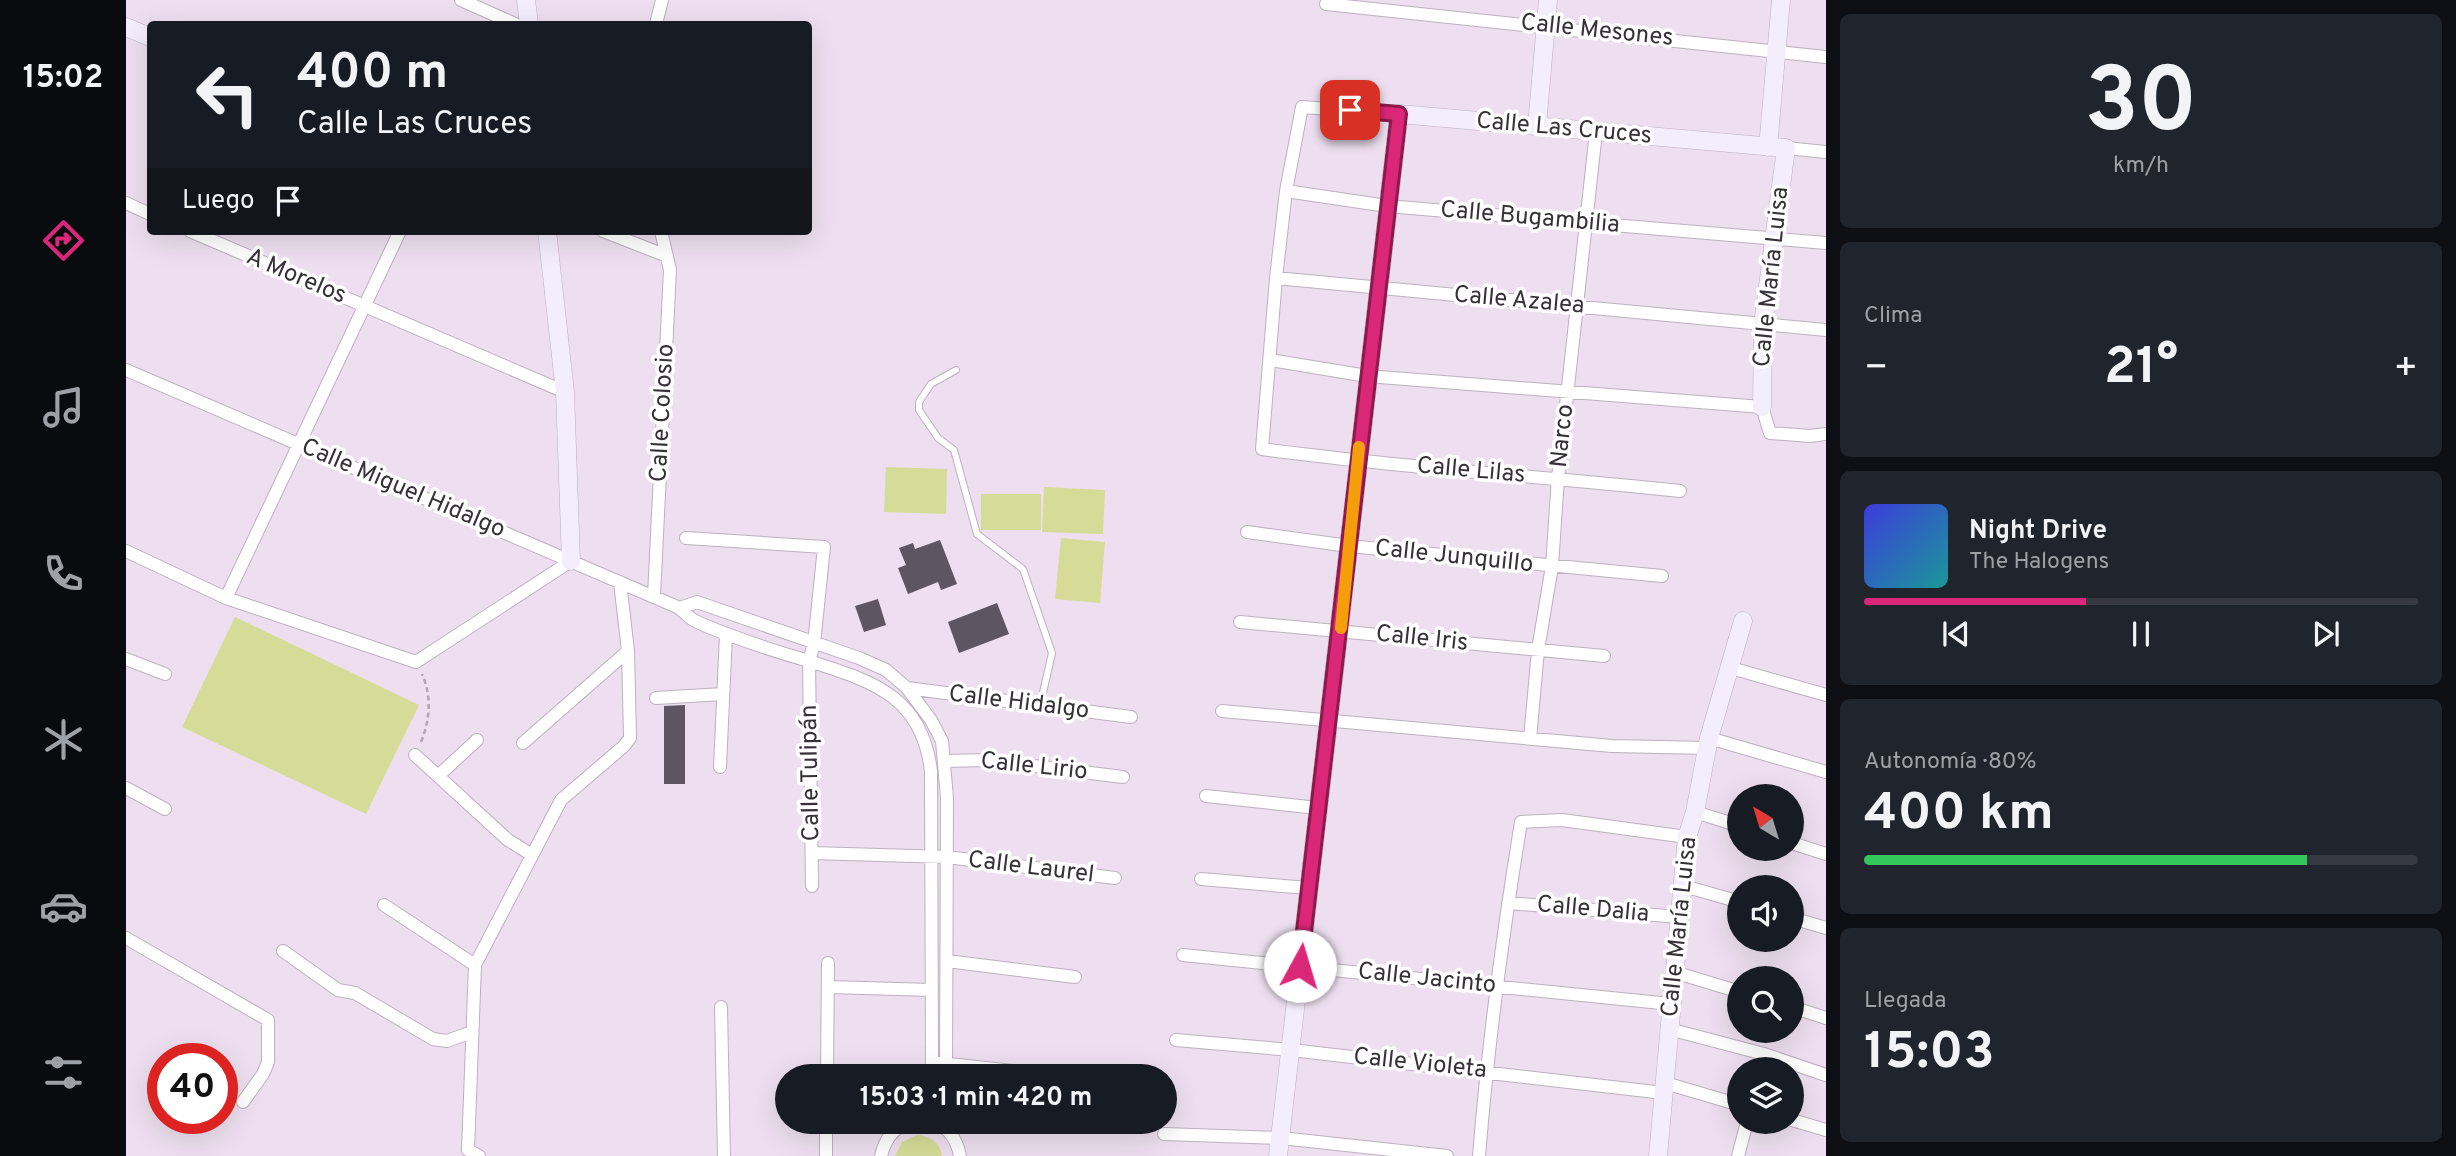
<!DOCTYPE html>
<html lang="es">
<meta charset="utf-8">
<style>
:root{--surface:#171b24;--page:#20242c;--text:#f1f3f6;--muted:#9ea1a6;--line:#363941;--accent:#db2777}
body{margin:0;font-family:Overpass,sans-serif;background:var(--page);color:var(--text);height:100vh;display:flex;flex-direction:column;font-size:26px;white-space:nowrap}
*{box-sizing:border-box;margin:0}
p{font-size:23px;color:var(--muted)}
.icon{flex:none;width:38px;height:38px;fill:none;stroke:currentColor;stroke-width:2;stroke-linecap:round;stroke-linejoin:round}
.map{position:relative;flex:1;overflow:hidden}
.drawer{display:flex;flex-direction:column;gap:14px;padding:14px;background:#0d0f14;width:630px}
.drawer>*{flex:none}
.hud{position:absolute;left:21px;top:21px;width:665px;height:214px;border-radius:7px;box-shadow:0 7px 28px #0002;background:#171b24;color:var(--text);overflow:hidden}
.needle{width:46px;rotate:322deg}
.buttons{position:absolute;left:1601px;top:784px;display:grid;gap:14px}
.buttons a{display:grid;place-items:center;width:77px;height:77px;border-radius:50%;background:var(--surface);box-shadow:0 7px 28px #0002;font-size:35px}
.speed{position:absolute;left:21px;top:1043px;display:flex;gap:14px;font-size:35px;font-weight:700;text-align:center}
.speed>*{display:grid;place-content:center;width:91px;height:91px;border-radius:50%;background:var(--surface);box-shadow:0 7px 28px #0002;line-height:1}
.speed .limit{border:10px solid #d22;background:#fff;color:#111}
.pin{position:absolute;display:grid;place-items:center;width:60px;height:60px;color:#fff;margin:-30px;border-radius:14px;box-shadow:0 4px 10px #0006}
.me{position:absolute;width:77px;margin:-38px;rotate:6deg;stroke-linejoin:round;filter:drop-shadow(0 0 5px #0008)}
.turn{display:flex;align-items:center;gap:24px;height:147px;padding:0 35px;font-size:32px}
.turn .icon{width:91px;height:91px;stroke-width:2.5}
.turn b{display:block;font-size:49px;line-height:60px}
.then{display:flex;align-items:center;height:66px;padding:0 35px;background:#0003;gap:14px;font-size:26px}
.big{font-size:52px;font-weight:700;line-height:1.1}
.drawer .tile{flex:1;display:flex;flex-direction:column;justify-content:center;gap:10px;min-width:0;padding:0 24px;border-radius:10px;background:var(--page)}
.drawer .dial{align-items:center;gap:0}
.dial b{font-size:91px;line-height:1}
.song{display:flex;align-items:center;gap:21px}
.cover{width:84px;height:84px;border-radius:10px;background:linear-gradient(135deg,hsl(240 70% 55%),hsl(180 70% 35%))}
.played{height:7px;border-radius:4px;background:linear-gradient(90deg,var(--accent) 40%,var(--line) 40%)}
.keys{display:flex;justify-content:space-around;direction:ltr}
.heat{display:flex;justify-content:space-between;align-items:center;font-size:38px;direction:ltr}
.charge{height:10px;border-radius:5px;background:linear-gradient(90deg,#34c759 80%,var(--line) 0)}
.trip{position:absolute;left:649px;top:1064px;width:402px;height:70px;border-radius:35px;background:var(--surface);box-shadow:0 7px 28px #0002;font-weight:700;line-height:70px;text-align:center}
main{display:flex;flex:1;min-height:0}
.tab-bar{display:flex;flex-direction:column;width:126px;justify-content:space-around;align-items:center;background:#090b0e;color:var(--muted)}
.tab-bar .icon{width:49px;height:49px}
.tab-bar .on{color:var(--accent)}
.tab-bar b{font-size:32px;color:var(--text)}
.map>svg:first-child{display:block}
.green{fill:#d6dc97}
.building{fill:#5f5461}
.lines{fill:none;stroke-linecap:round;stroke-linejoin:round}
.lane-casing{stroke:#bdb0bf;stroke-width:8}
.street-casing{stroke:#bdb0bf;stroke-width:14}
.secondary-casing{stroke:#bdb0bf;stroke-width:19}
.path{stroke:#b1a6b3;stroke-width:2.5;stroke-dasharray:5 3.5;stroke-linecap:butt}
.lane{stroke:#fff;stroke-width:6}
.street{stroke:#fff;stroke-width:12}
.secondary{stroke:#f4edfc;stroke-width:18}
.route-casing{stroke:#8e194d;stroke-width:18}
.route{stroke:#db2777;stroke-width:12}
.slow{stroke:#f59e0b;stroke-width:12}
.labels{text-anchor:middle;dominant-baseline:central;stroke-width:7;stroke-linejoin:round;paint-order:stroke}
.street-label{font-size:24px;fill:#363137;stroke:#fff}
</style>
<main>
<nav class="tab-bar">
<b>15:02</b>
<svg class="icon on" aria-label="directions" viewBox="0 0 24 24"><path d="M12 3l9 9-9 9-9-9zM9 14v-3h6M13 9l2 2-2 2"/></svg>
<svg class="icon" aria-label="music" viewBox="0 0 24 24"><path d="M9 18V5l10-2v13"/><circle cx="6" cy="18" r="3"/><circle cx="16" cy="16" r="3"/></svg>
<svg class="icon" aria-label="phone" viewBox="0 0 24 24"><path d="M5 4h4l2 5-3 2q2 4 5 5l2-3 5 2v4C11 20 4 13 5 4z"/></svg>
<svg class="icon" aria-label="climate" viewBox="0 0 24 24"><path d="M12 3v18M4 7l16 10M4 17L20 7"/></svg>
<svg class="icon" aria-label="car" viewBox="0 0 24 24"><path d="M5 17H2v-5l4-1 3-4h7l3 4 3 1v5h-3M9 17h6M6 11h13"/><circle cx="7" cy="17" r="2"/><circle cx="17" cy="17" r="2"/></svg>
<svg class="icon" aria-label="filters" viewBox="0 0 24 24"><path d="M4 7h16M4 17h16"/><circle cx="9" cy="7" r="2"/><circle cx="15" cy="17" r="2"/></svg>
</nav>
<div class="map">
<svg width="1700" height="1156" viewBox="0 0 1700 1156">
<rect width="100%" height="100%" fill="#eddfef"/>
<path class="green" d="M 760,467 L 821,469 L 820,514 L 758,512 Z
M 918,487 L 979,490 L 977,534 L 916,532 Z
M 855,494 L 915,494 L 915,530 L 855,530 Z
M 935,538 L 979,542 L 974,603 L 929,599 Z
M 109,617 L 293,705 L 240,814 L 56,727 Z
M 791,1135 C 804,1136 814,1142 816,1156 L 769,1156 L 776,1142 Z"/>
<path class="building" d="M 814,540 L 831,584 L 815,590 L 812,582 L 782,594 L 772,568 L 780,565 L 773,548 L 787,543 L 789,549 Z
M 752,599 L 760,625 L 738,632 L 729,606 Z
M 871,603 L 883,634 L 833,653 L 822,622 Z
M 559,705 L 559,784 L 538,784 L 538,706 Z"/>
<g class="lines">
<defs>
<path id="lane" d="M 830,370 L 805,384 L 793,402 L 793,410 L 812,438 L 828,450 L 851,534 L 897,569 L 926,653 L 914,706"/>
<path id="street" d="M 335,0 L 389,24
M 1200,4 L 1700,57
M 530,24 L 536,0
M 1273,114 L 1176,107 L 1160,191 L 1150,278 L 1136,449 C 1275,468 1414,476 1554,491
M 1660,148 L 1700,152
M 1160,191 L 1261,206 L 1700,243
M 0,203 L 24,214
M 64,231 L 439,392
M 477,231 L 541,256
M 1150,278 L 1700,330
M 1144,360 L 1241,376 L 1636,407 L 1644,433 L 1684,436 L 1700,434
M 0,370 L 549,606 C 556,609 560,615 566,619 C 576,625 590,630 601,634 C 627,644 655,653 683,661 C 745,681 796,695 805,771 L 806,1064 L 802,1076
M 1121,532 L 1223,546 L 1536,576
M 560,538 L 698,547 L 688,644 L 683,661 L 686,886
M 0,551 L 100,598 L 290,662 L 445,561
M 528,596 L 544,270 L 535,231
M 100,598 L 274,231
M 554,608 L 571,602 L 733,658 L 760,670 L 781,688 L 805,720 L 816,741 L 821,798 L 820,1076
M 1114,622 L 1478,656
M 0,659 L 39,674
M 1605,668 L 1700,695
M 781,688 L 1005,717
M 530,698 L 597,694
M 1096,711 L 1486,746 L 1582,748
M 1583,738 L 1700,772
M 1404,739 L 1412,650 L 1426,566 L 1432,478 L 1470,132
M 397,743 L 502,651
M 289,755 L 382,840 L 406,855
M 820,761 L 860,760 L 997,777
M 594,767 L 600,634
M 313,775 L 351,740
M 0,788 L 39,809
M 1080,796 L 1192,808
M 1569,812 L 1614,826
M 1666,843 L 1700,854
M 686,853 L 821,857 L 989,878
M 1075,879 L 1181,888
M 1558,886 L 1614,902
M 1382,903 L 1553,917
M 258,905 L 349,965
M 1666,918 L 1700,928
M 0,938 L 142,1020 L 142,1062 L 137,1074 L 117,1102
M 157,951 L 212,990 L 229,993 L 307,1039 L 321,1041 L 346,1032
M 1057,955 L 1545,1004
M 821,961 L 949,977
M 1548,972 L 1614,992
M 703,987 L 806,990
M 595,1007 L 598,1156
M 1666,1007 L 1700,1018
M 1543,1029 L 1638,1054 L 1700,1075
M 1050,1040 L 1165,1050 L 1538,1093
M 814,1063 L 914,1074
M 701,1076 L 702,963
M 1539,1083 L 1614,1105
M 1666,1120 L 1700,1130
M 808,1122 C 824,1128 831,1140 834,1156
M 1038,1134 L 1155,1138 L 1321,1156
M 353,1156 L 342,1150 L 349,965 L 435,800 L 498,746 L 504,738 L 502,651 L 494,582
M 700,1156 L 700,1122
M 755,1156 C 759,1139 766,1131 780,1122
M 1353,1156 C 1362,1044 1377,932 1395,822 L 1436,820 L 1561,837
M 1612,1156 L 1621,1122"/>
<path id="secondary" d="M 400,0 L 403,24
M 0,27 L 24,37
M 1411,126 L 1422,0
M 1642,147 L 1655,0
M 421,231 L 439,392 L 445,561
M 1152,1156 L 1273,114 L 1660,148 L 1637,325 L 1636,407
M 1532,1156 L 1561,837 L 1569,812 L 1583,738 L 1617,621"/>
</defs>
<use href="#lane" class="lane-casing"/>
<use href="#street" class="street-casing"/>
<use href="#secondary" class="secondary-casing"/>
<path class="path" d="M 295,742 C 304,720 306,696 296,674"/>
<use href="#lane" class="lane"/>
<use href="#street" class="street"/>
<use href="#secondary" class="secondary"/>
</g>
<g class="lines">
<defs>
<path id="route" d="M 1174,966 L 1273,114 L 1224,110"/>
</defs>
<use href="#route" class="route-casing"/>
<use href="#route" class="route"/>
<path class="slow" d="M 1215,628 L 1233,447"/>
</g>
<g class="labels">
<g class="street-label">
<text transform="translate(1471 31) rotate(6)">Calle Mesones</text>
<text transform="translate(1438 129) rotate(5)">Calle Las Cruces</text>
<text transform="translate(1404 218) rotate(5)">Calle Bugambilia</text>
<text transform="translate(170 277) rotate(23)">A Morelos</text>
<text transform="translate(1646 277) rotate(-84)">Calle María Luisa</text>
<text transform="translate(1393 301) rotate(5)">Calle Azalea</text>
<text transform="translate(537 413) rotate(-87)">Calle Colosio</text>
<text transform="translate(1437 436) rotate(-84)">Narco</text>
<text transform="translate(1345 471) rotate(5)">Calle Lilas</text>
<text transform="translate(277 489) rotate(23)">Calle Miguel Hidalgo</text>
<text transform="translate(1328 557) rotate(6)">Calle Junquillo</text>
<text transform="translate(1296 639) rotate(6)">Calle Iris</text>
<text transform="translate(893 703) rotate(7)">Calle Hidalgo</text>
<text transform="translate(908 767) rotate(6)">Calle Lirio</text>
<text transform="translate(685 773) rotate(-91)">Calle Tulipán</text>
<text transform="translate(905 868) rotate(7)">Calle Laurel</text>
<text transform="translate(1467 910) rotate(5)">Calle Dalia</text>
<text transform="translate(1554 927) rotate(-84)">Calle María Luisa</text>
<text transform="translate(1301 979) rotate(6)">Calle Jacinto</text>
<text transform="translate(1294 1064) rotate(6)">Calle Violeta</text>
</g>
</g>
</svg>
<div class="buttons">
<a><svg class="needle" viewBox="-14 -14 28 28"><path d="M0-13l5 13h-10z" fill="#e53935"/><path d="M0 13l5-13h-10z" fill="#9ea1a6"/></svg></a>
<a><svg class="icon" aria-label="sound" viewBox="0 0 24 24"><path d="M4 9h4l5-4v14l-5-4H4zM17 9q2 3 0 6"/></svg></a>
<a><svg class="icon" aria-label="search" viewBox="0 0 24 24"><circle cx="10" cy="10" r="6"/><path d="M15 15l6 6"/></svg></a>
<a><svg class="icon" aria-label="layers" viewBox="0 0 24 24"><path d="M12 4l9 5-9 5-9-5zM3 14l9 5 9-5"/></svg></a>
</div>
<div class="speed"><div class="limit">40</div></div>
<div class="pin" style="left:1224px;top:110px;background:#d93025"><svg class="icon" aria-label="arrive" viewBox="0 0 24 24"><path d="M6 21V4h12l-3 4 3 4H6"/></svg></div>
<svg class="me" style="left:1174px;top:966px" viewBox="-20 -20 40 40"><circle r="19" fill="#fff"/><path d="M0-13L10 11 0 6-10 11z" fill="#db2777"/></svg>
<div class="trip">15:03 · 1 min · 420 m</div>
<div class="hud">
<div class="turn"><svg class="icon" aria-label="left" viewBox="0 0 24 24"><path d="M17 20v-9H6M10 6l-5 5 5 5"/></svg><div><b>400 m</b>Calle Las Cruces</div></div>
<div class="then">Luego<svg class="icon" aria-label="arrive" viewBox="0 0 24 24"><path d="M6 21V4h12l-3 4 3 4H6"/></svg></div>
</div>
</div>
<section class="drawer">
<div class="tile dial"><b>30</b><p>km/h</p></div>
<div class="tile"><p>Clima</p>
<div class="heat"><a>−</a><b class="big">21°</b><a>+</a></div>
</div>
<div class="tile">
<div class="song"><i class="cover"></i><div><b>Night Drive</b><p>The Halogens</p></div></div>
<div class="played"></div>
<div class="keys"><svg class="icon" aria-label="previous" viewBox="0 0 24 24"><path d="M18 5L8 12l10 7zM5 5v14"/></svg><svg class="icon" aria-label="pause" viewBox="0 0 24 24"><path d="M8 5v14M16 5v14"/></svg><svg class="icon" aria-label="next" viewBox="0 0 24 24"><path d="M6 5l10 7-10 7zM19 5v14"/></svg></div>
</div>
<div class="tile"><p>Autonomía · 80%</p><b class="big">400 km</b><div class="charge"></div></div>
<div class="tile"><p>Llegada</p><b class="big">15:03</b></div>
</section>
</main>
